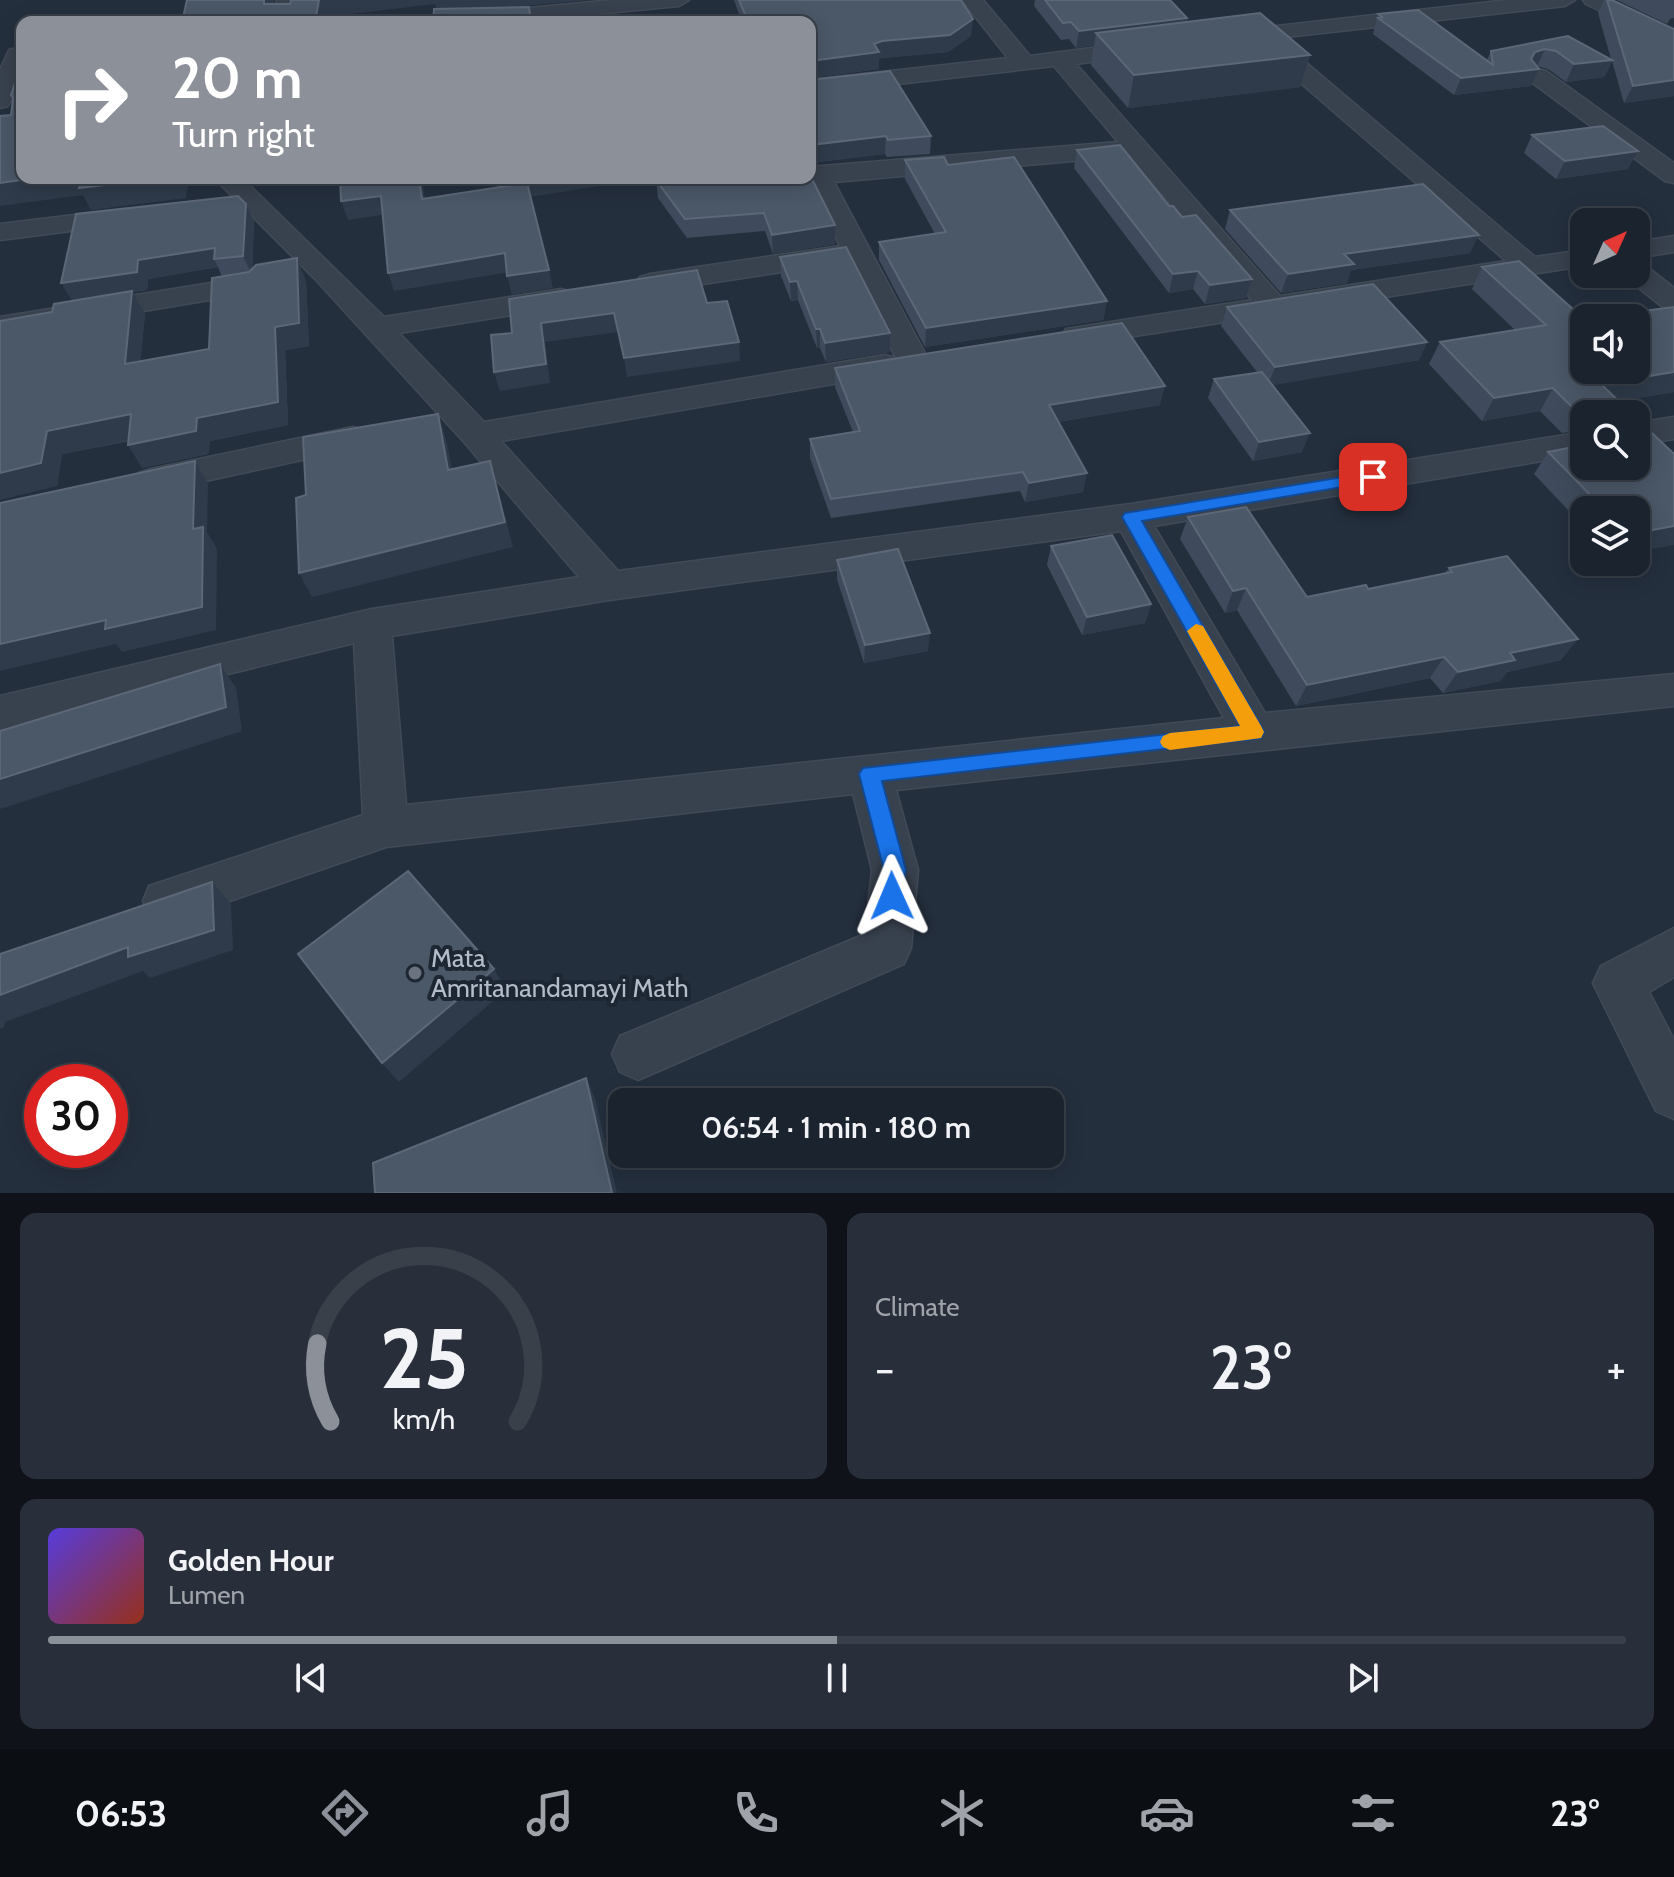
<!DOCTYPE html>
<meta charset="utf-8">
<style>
:root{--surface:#1b232e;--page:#282f3a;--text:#f1f3f6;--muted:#a0a4aa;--line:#39404a;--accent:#8c9099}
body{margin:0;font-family:Cabin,sans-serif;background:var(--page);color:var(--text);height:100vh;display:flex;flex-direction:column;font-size:30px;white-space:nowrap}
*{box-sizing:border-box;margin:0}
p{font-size:26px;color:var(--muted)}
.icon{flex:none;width:44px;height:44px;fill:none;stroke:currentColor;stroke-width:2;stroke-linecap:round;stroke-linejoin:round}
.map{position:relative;height:1193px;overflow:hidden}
.sheet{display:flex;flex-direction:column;gap:20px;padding:20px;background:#0f1319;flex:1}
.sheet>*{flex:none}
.banner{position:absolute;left:16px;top:16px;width:800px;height:168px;border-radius:16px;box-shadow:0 4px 20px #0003,0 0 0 2px var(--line);background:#8c9099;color:#fff;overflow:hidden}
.needle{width:52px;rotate:45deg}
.tools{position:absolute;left:1570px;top:208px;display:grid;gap:16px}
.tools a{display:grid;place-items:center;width:80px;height:80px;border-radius:16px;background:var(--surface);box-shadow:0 4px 20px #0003,0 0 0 2px var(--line);font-size:40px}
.speed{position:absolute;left:24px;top:1064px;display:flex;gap:16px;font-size:40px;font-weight:700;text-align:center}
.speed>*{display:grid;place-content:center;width:104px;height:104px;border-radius:50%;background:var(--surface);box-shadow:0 4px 20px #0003,0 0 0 2px var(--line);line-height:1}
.speed .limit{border:12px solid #d22;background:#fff;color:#111}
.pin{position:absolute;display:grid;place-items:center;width:68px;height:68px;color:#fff;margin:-34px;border-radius:16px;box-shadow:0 4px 12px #0006}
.me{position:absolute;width:88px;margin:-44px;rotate:359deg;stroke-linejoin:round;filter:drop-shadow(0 0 6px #0008)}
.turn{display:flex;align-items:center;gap:28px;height:168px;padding:0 24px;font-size:36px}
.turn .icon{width:104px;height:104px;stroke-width:2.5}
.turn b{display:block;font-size:56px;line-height:68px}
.big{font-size:60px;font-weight:600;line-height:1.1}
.sheet .card{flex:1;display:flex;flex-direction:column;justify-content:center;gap:12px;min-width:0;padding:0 28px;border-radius:16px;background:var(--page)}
.sheet .dial{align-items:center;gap:0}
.dial svg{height:208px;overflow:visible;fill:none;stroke:var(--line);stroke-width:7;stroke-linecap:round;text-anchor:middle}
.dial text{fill:var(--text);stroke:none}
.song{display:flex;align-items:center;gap:24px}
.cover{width:96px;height:96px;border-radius:12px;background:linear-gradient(135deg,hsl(250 70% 55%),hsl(10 70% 35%))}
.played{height:8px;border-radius:4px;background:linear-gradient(90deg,var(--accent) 50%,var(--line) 50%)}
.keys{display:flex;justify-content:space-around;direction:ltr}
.heat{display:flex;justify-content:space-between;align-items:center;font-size:44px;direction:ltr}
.sheet .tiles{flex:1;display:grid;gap:20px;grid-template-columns:1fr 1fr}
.card:last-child{grid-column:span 2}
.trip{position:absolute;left:608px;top:1088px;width:456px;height:80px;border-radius:16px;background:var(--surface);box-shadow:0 4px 20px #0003,0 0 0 2px var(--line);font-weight:600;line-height:80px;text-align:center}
.tab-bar{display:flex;height:128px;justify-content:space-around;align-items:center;background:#0b0e12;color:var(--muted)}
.tab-bar .icon{width:56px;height:56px}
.tab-bar .current{color:var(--accent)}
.tab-bar b{font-size:36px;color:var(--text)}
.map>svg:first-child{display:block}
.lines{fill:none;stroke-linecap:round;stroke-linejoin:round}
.street-casing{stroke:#414a57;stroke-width:3}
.street{fill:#38414e;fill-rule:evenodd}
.wall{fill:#3f4b5c;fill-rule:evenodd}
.shaded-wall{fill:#2f3b4b}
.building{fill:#4b5868;stroke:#5c6777;stroke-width:2}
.route{fill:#1a73e8;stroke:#114b97;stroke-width:2}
.slow{fill:#f59e0b}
.worship-dot{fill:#6b7280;stroke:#1d2633;stroke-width:3}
.labels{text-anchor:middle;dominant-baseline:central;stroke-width:8;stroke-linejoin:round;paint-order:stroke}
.near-poi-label{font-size:26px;fill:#b4bcc9;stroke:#1d2633;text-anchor:start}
</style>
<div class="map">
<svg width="1674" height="1193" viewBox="0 0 1674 1193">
<rect width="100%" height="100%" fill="#242f3e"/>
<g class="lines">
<defs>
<path id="street" d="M 277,0 L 297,0 L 295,22 L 273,22 Z
M 612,0 L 689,0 L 679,6 L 515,22 L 436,22 L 447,16 Z
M 962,0 L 983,0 L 1030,56 L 1145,41 L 1153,43 L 1156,48 L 1153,53 L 1076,64 L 1280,296 L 1506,261 L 1250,39 L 1247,34 L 1250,29 L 1508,0 L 1575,0 L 1565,6 L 1277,38 L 1535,257 L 1584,250 L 1584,266 L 1077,345 L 1066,343 L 1062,336 L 1066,329 L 1252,300 L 1130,156 L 834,182 L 929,361 L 924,368 L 913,371 L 900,365 L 896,372 L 885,375 L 501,441 L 618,571 L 1131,504 L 1584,432 L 1584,454 L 1154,526 L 1265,713 L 1674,674 L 1674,706 L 896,790 L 918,870 L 911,948 L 904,964 L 638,1080 L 620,1072 L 612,1054 L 620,1036 L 865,934 L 872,870 L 853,794 L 386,847 L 166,923 L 149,916 L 143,901 L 149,886 L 363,815 L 354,643 L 0,730 L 0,696 L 372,609 L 579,577 L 464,442 L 316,280 L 214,178 L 242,178 L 384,317 L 561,289 L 571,292 L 576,298 L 571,304 L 561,307 L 399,333 L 484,422 L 885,355 L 896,358 L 848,262 L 650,292 L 640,289 L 635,283 L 640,277 L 650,274 L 840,246 L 808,182 L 799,178 L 810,178 L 810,167 L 1118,142 L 1054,66 L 810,94 L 810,80 L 1008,58 ZM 1121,531 L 1224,718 L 406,805 L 392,636 L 609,600 Z
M 1583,0 L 1610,0 L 1674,31 L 1674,46 L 1586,4 Z
M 17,48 L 22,49 C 22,70 20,88 8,106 L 0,108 L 0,70 L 9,50 Z
M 1538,69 L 1546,71 L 1674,163 L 1674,183 L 1665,181 L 1530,81 L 1526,76 L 1530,71 Z
M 124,209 L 134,211 L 138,217 L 134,223 L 0,240 L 0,224 Z
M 1674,236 L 1674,252 L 1636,258 L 1636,242 Z
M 1636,263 L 1646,266 L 1674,288 L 1674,311 L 1664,308 L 1626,278 L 1623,274 L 1636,274 Z
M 248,277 L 258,280 L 263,286 L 258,292 L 0,335 L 0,317 Z
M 1674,417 L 1674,439 L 1636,445 L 1636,423 Z
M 353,427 L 365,430 L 370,438 L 365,446 L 151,493 L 139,489 L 134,481 L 139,473 L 151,469 Z
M 1674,928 L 1674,977 L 1649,992 L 1674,1040 L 1674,1119 L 1656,1111 L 1593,983 L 1601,966 Z"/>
</defs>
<use href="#street" class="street-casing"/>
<use href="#street" class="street"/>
</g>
<path class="wall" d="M 734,0 L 961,0 L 971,36 L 948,52 L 882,58 L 879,59 L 879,69 L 810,78 L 810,22 L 741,20 Z
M 1035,0 L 1170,0 L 1187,18 L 1187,22 L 1310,55 L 1300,87 L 1128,108 L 1091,65 L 1094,45 L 1076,48 L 1069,39 L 1061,40 L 1034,6 Z
M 1604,0 L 1612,0 L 1674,29 L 1674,96 L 1624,103 L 1612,61 L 1604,77 L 1566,82 L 1548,69 L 1537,66 L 1539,69 L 1531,86 L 1454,95 L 1373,34 L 1378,14 L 1487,60 L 1491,51 L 1568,36 L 1611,59 L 1598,13 Z
M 1617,0 L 1674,0 L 1674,18 L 1670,19 L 1667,24 Z
M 810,80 L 931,136 L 930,154 L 887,157 L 885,154 L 810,163 Z
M 1532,135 L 1628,169 L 1556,179 L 1524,153 Z
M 1077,150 L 1169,206 L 1182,217 L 1252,279 L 1246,298 L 1205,304 L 1193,289 L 1169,293 L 1074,168 Z
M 905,160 L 948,165 L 1107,301 L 1103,320 L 925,347 L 879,260 L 879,242 L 935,234 L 905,179 Z
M 810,178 L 835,244 L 773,254 L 765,231 L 687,238 L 658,198 L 656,180 Z
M 246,204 L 254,222 L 252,269 L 306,281 L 309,346 L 285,350 L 288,425 L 210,441 L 208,454 L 142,468 L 129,441 L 62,454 L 57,486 L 52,312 ZM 218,267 L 222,277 L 209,349 L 140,362 L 145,314 L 133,292 L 147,290 L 148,279 Z
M 1230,210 L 1470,253 L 1351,270 L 1347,283 L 1281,293 L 1225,229 Z
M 780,257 L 890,333 L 890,352 L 826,362 L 820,348 L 817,348 L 798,300 L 791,301 L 781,276 Z
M 1482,267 L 1584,319 L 1674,392 L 1619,401 L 1632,414 L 1584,414 L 1584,430 L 1562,433 L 1540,411 L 1482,421 L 1429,364 L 1440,342 L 1515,330 L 1472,289 Z
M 1227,307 L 1427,342 L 1419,360 L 1272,385 L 1302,452 L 1253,461 L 1208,398 L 1214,379 L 1257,372 L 1221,326 Z
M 835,368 L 1160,405 L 1058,422 L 1083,492 L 1025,502 L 1020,491 L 831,518 L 810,458 L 810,439 L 853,432 L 835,387 Z
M 1548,452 L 1636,510 L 1584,510 L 1584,527 L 1534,474 Z
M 1188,517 L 1307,597 L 1368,589 L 1445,573 L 1449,568 L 1561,660 L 1507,672 L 1500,681 L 1443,693 L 1430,678 L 1296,706 L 1237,610 L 1225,613 L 1180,539 Z
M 1051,546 L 1151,604 L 1145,623 L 1082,635 L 1047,565 Z
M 837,560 L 928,651 L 864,663 L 837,579 Z"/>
<path class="shaded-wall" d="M 264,0 L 275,0 L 271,22 L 264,4 Z
M 319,0 L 590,0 L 447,13 L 438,17 L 435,4 L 326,17 L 326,22 L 315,22 Z
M 1187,18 L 1184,35 L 1096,33 L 1094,45 L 1076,48 L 1079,31 Z
M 973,19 L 971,36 L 948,52 L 882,58 L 879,59 L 879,69 L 810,78 L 810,61 L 882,41 Z
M 1545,49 L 1537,66 L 1539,69 L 1531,86 L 1454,95 L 1461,78 L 1531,59 L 1535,52 Z
M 1310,55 L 1300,87 L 1128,108 L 1134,75 Z
M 1612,60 L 1604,77 L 1566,82 L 1574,64 Z
M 1674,80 L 1674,96 L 1624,103 L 1633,86 Z
M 886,136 L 885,154 L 810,163 L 810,145 Z
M 1638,151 L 1628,169 L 1556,179 L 1565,161 Z
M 35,178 L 189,178 L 186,198 L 91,210 L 83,195 L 0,206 L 0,183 Z
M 419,178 L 422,178 L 428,217 L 422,199 Z
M 531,178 L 645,178 L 645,179 L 523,198 L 519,180 Z
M 381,196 L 387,214 L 348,220 L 341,201 Z
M 246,204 L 254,222 L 252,275 L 243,256 Z
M 835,225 L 835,244 L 773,254 L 772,235 Z
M 1479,235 L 1470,253 L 1351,270 L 1347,283 L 1281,293 L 1288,274 L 1344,254 Z
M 215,248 L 214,259 L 218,267 L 148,279 L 147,290 L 133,292 L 145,314 L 138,387 L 73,302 L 61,283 L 138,260 Z
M 505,253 L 510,272 L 394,291 L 388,273 Z
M 297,258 L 306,281 L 309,346 L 285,350 L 288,425 L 210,441 L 208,454 L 142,468 L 128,445 L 197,418 Z
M 549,270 L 553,288 L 512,295 L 507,276 Z
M 1198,271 L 1193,289 L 1169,293 L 1173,274 Z
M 1252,279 L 1246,298 L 1205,304 L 1210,285 Z
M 797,281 L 798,300 L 791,301 L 790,282 Z
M 1107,301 L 1103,320 L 925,347 L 926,328 Z
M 614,313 L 618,332 L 545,342 L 550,383 L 500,391 L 494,372 L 541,323 Z
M 816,329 L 820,329 L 820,348 L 817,348 Z
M 890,333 L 890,352 L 826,362 L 825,343 Z
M 739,342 L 740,361 L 627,377 L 624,358 Z
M 1427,342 L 1419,360 L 1268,386 L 1275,367 Z
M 1674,372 L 1674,392 L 1587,406 L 1601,384 Z
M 1165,386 L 1160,405 L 1045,424 L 1049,405 Z
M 1553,388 L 1540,411 L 1482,421 L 1494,398 Z
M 131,414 L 145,437 L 62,454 L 57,486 L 0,500 L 0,473 L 47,431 Z
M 438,414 L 446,439 L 457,495 L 448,470 Z
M 1310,433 L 1302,452 L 1253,461 L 1259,442 Z
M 195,461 L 208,484 L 207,532 L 217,549 L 216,630 L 122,652 L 116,644 L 0,671 L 0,644 L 193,529 Z
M 490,461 L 513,547 L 312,597 L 299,573 Z
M 1087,473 L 1083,492 L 1025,502 L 1029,483 Z
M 1674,526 L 1674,545 L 1636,552 L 1636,533 Z
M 1246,588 L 1237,610 L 1225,613 L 1233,591 Z
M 1151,604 L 1145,623 L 1082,635 L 1087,617 Z
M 930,633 L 928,651 L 864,663 L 865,645 Z
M 1578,639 L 1561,660 L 1507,672 L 1500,681 L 1443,693 L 1458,672 L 1510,653 Z
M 1444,657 L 1430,678 L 1296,706 L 1307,685 Z
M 220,664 L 236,688 L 242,731 L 0,809 L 0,779 Z
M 212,882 L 231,904 L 233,950 L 150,978 L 143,971 L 5,1022 L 4,1027 L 0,1029 L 0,995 Z
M 494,969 L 506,990 L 399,1082 L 382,1063 Z
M 586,1078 L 595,1098 L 617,1193 L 612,1193 Z"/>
<path class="building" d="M 187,0 L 264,0 L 264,4 L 290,4 L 291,0 L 319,0 L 315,22 L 182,22 Z
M 739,0 L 961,0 L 973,19 L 950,35 L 882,41 L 874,44 L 879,52 L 810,61 L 810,22 L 713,22 L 747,19 Z
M 1045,0 L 1170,0 L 1187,18 L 1079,31 L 1071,22 L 1063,23 Z
M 1607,0 L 1612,0 L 1674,29 L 1674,80 L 1633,86 Z
M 529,7 L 531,22 L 433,22 L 434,9 Z
M 1418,10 L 1493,65 L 1491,51 L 1568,36 L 1612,60 L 1574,64 L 1556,51 L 1545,49 L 1535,52 L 1531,59 L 1539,69 L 1461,78 L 1378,18 L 1382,17 L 1378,14 Z
M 1260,13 L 1310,55 L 1134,75 L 1096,33 Z
M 22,62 L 22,178 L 35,178 L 0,183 L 0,116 L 11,115 L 13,98 L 11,95 Z
M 890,71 L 931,136 L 888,140 L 886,136 L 810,145 L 810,80 Z
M 1603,126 L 1638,151 L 1565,161 L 1532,135 Z
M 1120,145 L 1169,206 L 1173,206 L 1182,217 L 1196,215 L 1252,279 L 1210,285 L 1198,271 L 1173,274 L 1077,150 Z
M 944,157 L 948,165 L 1014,157 L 1107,301 L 926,328 L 879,242 L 946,232 L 905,160 Z
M 810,175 L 835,225 L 772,235 L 764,213 L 685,219 L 656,180 L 664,178 L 810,178 Z
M 82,178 L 163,178 L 79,188 Z
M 340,178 L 419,178 L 422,199 L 527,183 L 549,270 L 507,276 L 505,253 L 388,273 L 381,196 L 341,201 Z
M 1423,184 L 1479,235 L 1344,254 L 1354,264 L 1288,274 L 1230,210 Z
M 238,196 L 246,204 L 243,256 L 214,259 L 215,248 L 138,260 L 137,272 L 61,283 L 76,214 Z
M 846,247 L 890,333 L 825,343 L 820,329 L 816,329 L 797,281 L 790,282 L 780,257 Z
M 297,258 L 299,323 L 275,327 L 278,402 L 197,418 L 196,431 L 128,445 L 131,414 L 47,431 L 41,463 L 0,473 L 0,321 L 52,312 L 54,304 L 132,291 L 125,364 L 209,349 L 212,278 L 249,272 L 256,265 Z
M 1519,261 L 1584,319 L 1584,370 L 1636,370 L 1636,318 L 1589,318 L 1674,307 L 1674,372 L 1601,384 L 1632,414 L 1600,414 L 1600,407 L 1575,410 L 1553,388 L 1494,398 L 1440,342 L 1546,325 L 1482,267 Z
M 697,270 L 707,303 L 727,301 L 739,342 L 624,358 L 614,313 L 541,323 L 546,364 L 494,372 L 491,335 L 512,333 L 509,299 Z
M 1373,284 L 1427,342 L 1275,367 L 1227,307 Z
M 1122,323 L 1165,386 L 1049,405 L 1087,473 L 1029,483 L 1023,472 L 831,499 L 810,439 L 860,431 L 835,368 Z
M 1262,372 L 1310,433 L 1259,442 L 1214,379 Z
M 438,414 L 448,470 L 490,461 L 505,522 L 299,573 L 296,498 L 306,495 L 303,437 Z
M 1636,418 L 1674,454 L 1674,526 L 1636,533 L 1636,510 L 1605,510 L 1548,452 L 1584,445 L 1584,466 L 1636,466 Z
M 195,461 L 193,529 L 203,527 L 202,607 L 105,629 L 106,620 L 0,644 L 0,503 Z
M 1246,507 L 1307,597 L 1366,585 L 1368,589 L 1452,572 L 1449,568 L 1507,556 L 1578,639 L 1510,653 L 1515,660 L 1458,672 L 1444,657 L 1307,685 L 1246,588 L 1233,591 L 1188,517 Z
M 1112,535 L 1151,604 L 1087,617 L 1051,546 Z
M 898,549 L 930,633 L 865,645 L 837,560 Z
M 220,664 L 226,707 L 0,779 L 0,731 Z
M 408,871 L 494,969 L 382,1063 L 298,954 Z
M 212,882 L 214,930 L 128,957 L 128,947 L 0,995 L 0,954 Z
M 586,1078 L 612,1193 L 375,1193 L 373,1163 Z"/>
<path class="route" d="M 1373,472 L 1381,477 L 1378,481 L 1142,521 L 1261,726 L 1264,732 L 1261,738 L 882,781 L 906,870 L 900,903 L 892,906 L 884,903 L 881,896 L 884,870 L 859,774 L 863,768 L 1240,726 L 1122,517 L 1125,513 Z"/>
<path class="slow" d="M 1196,624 L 1203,626 L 1261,726 L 1264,732 L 1261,738 L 1170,750 L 1163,747 L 1160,742 L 1163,736 L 1170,733 L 1240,726 L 1187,631 Z"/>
<circle class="worship-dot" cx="415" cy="973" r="8"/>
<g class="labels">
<g class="near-poi-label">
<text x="431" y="958">Mata<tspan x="431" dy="30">Amritanandamayi Math</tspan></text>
</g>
</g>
</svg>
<div class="tools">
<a><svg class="needle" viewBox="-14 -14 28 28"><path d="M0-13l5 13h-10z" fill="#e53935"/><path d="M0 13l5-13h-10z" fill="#a0a4aa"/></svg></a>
<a><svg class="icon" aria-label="sound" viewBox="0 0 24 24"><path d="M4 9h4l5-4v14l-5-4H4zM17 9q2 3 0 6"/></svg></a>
<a><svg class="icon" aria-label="search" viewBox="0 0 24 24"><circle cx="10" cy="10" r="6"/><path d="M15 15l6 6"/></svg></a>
<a><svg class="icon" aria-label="layers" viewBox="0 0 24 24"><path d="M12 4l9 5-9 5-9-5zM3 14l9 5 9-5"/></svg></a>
</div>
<div class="speed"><div class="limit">30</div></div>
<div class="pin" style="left:1373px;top:477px;background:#d93025"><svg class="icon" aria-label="arrive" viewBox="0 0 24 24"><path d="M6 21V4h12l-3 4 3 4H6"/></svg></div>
<svg class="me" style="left:892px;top:896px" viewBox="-20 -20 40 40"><path d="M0-17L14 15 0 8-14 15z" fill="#1a73e8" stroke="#fff" stroke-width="4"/></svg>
<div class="trip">06:54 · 1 min · 180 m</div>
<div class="banner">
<div class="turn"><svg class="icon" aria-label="right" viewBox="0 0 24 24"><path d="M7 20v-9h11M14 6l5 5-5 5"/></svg><div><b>20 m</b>Turn right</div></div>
</div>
</div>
<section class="sheet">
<div class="tiles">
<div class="card dial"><svg viewBox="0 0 100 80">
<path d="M14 69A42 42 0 1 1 86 69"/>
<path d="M14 69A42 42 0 0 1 9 39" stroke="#8c9099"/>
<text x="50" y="56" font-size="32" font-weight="700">25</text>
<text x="50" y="72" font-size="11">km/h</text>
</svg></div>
<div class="card"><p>Climate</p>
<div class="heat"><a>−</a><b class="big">23°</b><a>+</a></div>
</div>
<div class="card">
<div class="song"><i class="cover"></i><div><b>Golden Hour</b><p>Lumen</p></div></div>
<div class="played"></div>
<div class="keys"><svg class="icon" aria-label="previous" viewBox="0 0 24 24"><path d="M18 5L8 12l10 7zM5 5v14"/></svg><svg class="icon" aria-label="pause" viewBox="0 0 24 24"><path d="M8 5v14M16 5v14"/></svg><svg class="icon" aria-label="next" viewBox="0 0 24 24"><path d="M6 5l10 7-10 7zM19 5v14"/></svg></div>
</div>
</div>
</section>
<nav class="tab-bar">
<b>06:53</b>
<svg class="icon current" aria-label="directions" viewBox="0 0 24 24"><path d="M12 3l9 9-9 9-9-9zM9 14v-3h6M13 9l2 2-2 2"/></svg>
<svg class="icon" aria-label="music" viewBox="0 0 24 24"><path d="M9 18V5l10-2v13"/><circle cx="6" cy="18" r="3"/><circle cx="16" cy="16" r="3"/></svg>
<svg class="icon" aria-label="phone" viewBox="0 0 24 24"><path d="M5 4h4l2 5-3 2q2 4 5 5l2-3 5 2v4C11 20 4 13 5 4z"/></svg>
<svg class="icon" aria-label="climate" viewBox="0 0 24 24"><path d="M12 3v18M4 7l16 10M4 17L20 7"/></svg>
<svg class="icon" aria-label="car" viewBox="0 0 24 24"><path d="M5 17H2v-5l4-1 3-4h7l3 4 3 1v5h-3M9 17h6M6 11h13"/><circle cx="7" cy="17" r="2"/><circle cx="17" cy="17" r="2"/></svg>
<svg class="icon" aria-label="filters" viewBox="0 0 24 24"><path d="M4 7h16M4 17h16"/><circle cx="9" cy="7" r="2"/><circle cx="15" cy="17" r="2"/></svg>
<b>23°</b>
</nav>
